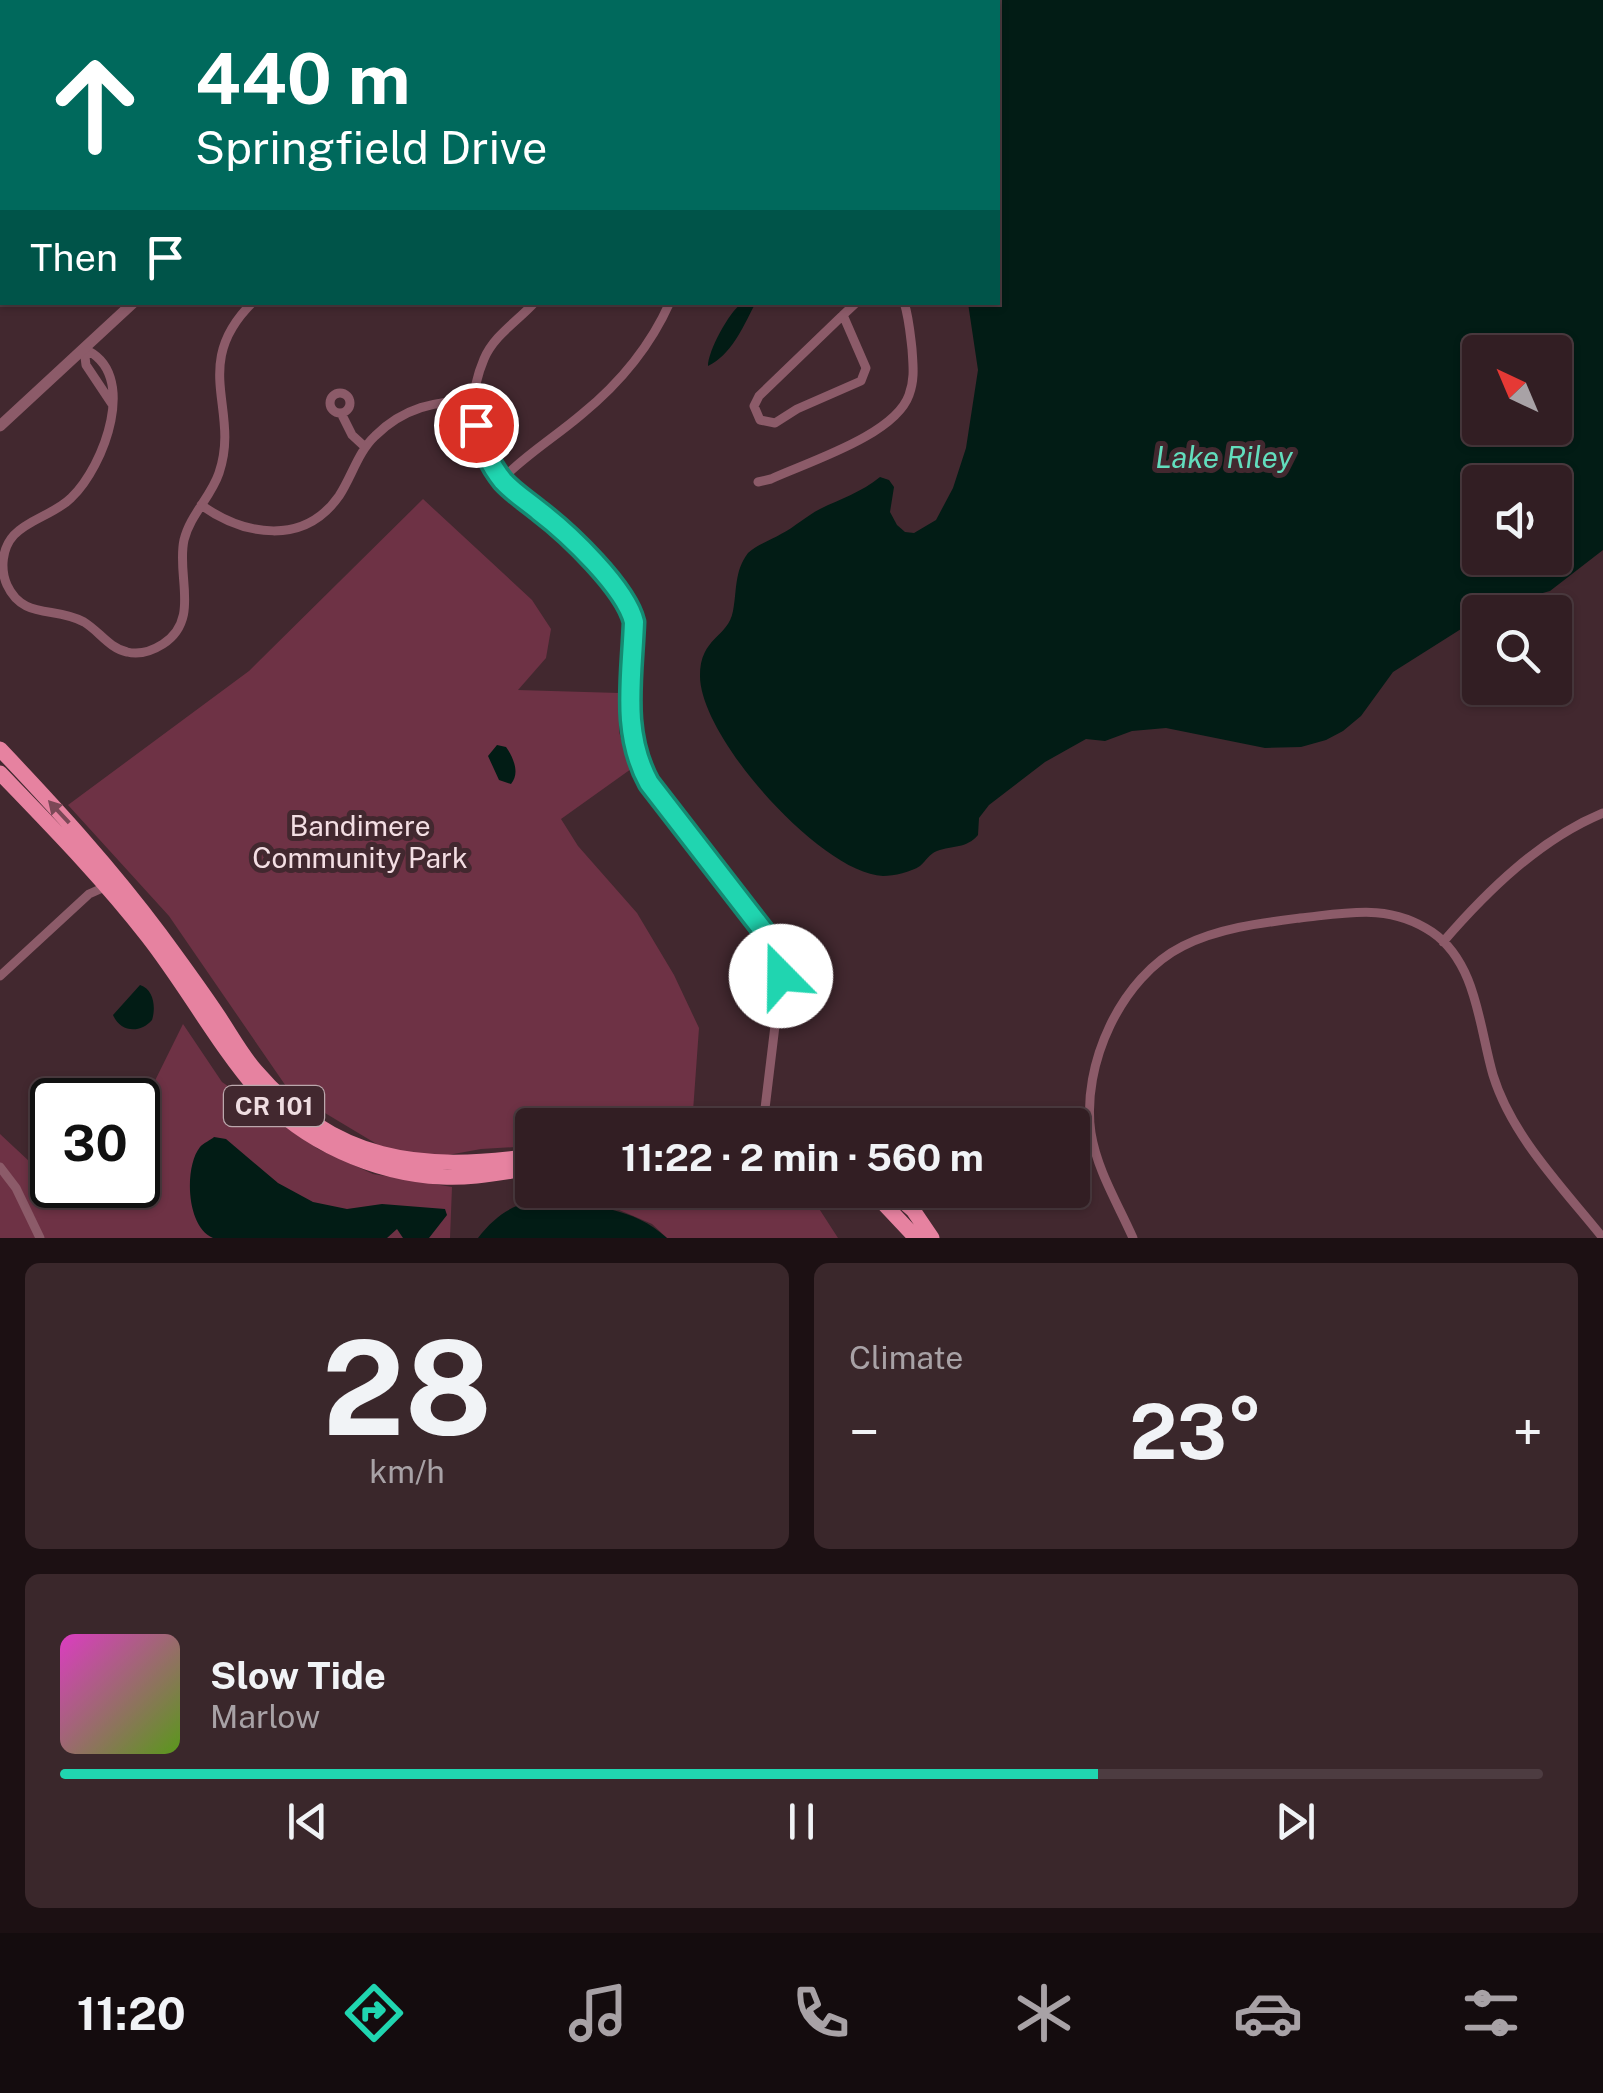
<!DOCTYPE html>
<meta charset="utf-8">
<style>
:root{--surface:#321e23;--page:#3a272b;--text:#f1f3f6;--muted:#a8a2a6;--line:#4d3c41;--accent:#20d5b0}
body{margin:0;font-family:"Public Sans",sans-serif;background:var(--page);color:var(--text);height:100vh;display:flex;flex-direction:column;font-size:38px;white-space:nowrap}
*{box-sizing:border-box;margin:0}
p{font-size:32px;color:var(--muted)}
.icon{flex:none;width:55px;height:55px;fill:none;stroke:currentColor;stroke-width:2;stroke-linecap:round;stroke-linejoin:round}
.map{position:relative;height:1238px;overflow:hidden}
.side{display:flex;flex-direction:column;gap:25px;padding:25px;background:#1c1013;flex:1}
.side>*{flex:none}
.top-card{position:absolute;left:0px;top:0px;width:1000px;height:305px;box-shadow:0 2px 8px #0004,0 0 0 2px var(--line);background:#00695c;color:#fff;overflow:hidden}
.needle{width:65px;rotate:316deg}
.controls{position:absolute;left:1462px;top:335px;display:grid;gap:20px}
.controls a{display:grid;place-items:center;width:110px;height:110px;border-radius:10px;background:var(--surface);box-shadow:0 2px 8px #0004,0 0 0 2px var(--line);font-size:50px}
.speed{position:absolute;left:30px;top:1078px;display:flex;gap:20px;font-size:50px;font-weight:700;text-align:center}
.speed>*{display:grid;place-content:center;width:130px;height:130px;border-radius:50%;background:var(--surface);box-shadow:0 2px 8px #0004,0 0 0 2px var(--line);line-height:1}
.speed .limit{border:5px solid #111;border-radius:15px;background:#fff;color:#111}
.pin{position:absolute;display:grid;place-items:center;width:85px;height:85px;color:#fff;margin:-42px;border:5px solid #fff;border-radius:50%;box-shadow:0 2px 10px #0007}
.me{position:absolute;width:110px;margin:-55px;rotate:338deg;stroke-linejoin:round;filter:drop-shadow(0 0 8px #0008)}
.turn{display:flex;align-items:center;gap:35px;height:210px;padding:0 30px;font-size:45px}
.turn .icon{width:130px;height:130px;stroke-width:2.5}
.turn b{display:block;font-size:70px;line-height:85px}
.then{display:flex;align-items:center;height:95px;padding:0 30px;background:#0003;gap:20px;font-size:38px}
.big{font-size:75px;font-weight:700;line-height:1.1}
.side .tile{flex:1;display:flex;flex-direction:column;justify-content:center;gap:15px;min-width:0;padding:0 35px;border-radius:15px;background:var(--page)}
.side .dial{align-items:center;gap:0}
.dial b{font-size:130px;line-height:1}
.song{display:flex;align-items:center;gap:30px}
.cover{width:120px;height:120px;border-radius:15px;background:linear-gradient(135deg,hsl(310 70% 55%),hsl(90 70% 35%))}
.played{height:10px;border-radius:5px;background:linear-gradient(90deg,var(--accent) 70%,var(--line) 70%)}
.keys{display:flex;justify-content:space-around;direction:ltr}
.heat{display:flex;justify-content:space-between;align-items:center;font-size:55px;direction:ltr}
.side .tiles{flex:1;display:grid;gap:25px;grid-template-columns:1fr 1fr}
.tile:last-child{grid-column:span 2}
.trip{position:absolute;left:515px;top:1108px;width:575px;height:100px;border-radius:10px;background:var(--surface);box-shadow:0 2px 8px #0004,0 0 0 2px var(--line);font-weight:700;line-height:100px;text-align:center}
.tab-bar{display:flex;height:160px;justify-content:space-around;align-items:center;background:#140c0e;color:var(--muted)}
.tab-bar .icon{width:70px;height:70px}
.tab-bar .on{color:var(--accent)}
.tab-bar b{font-size:45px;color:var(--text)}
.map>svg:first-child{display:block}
.green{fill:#6e3245}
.water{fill:#021c15;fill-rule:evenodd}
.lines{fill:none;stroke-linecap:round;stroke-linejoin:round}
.minor{stroke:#8c5b69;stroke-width:9}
.tertiary{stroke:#8c5b69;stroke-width:11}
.primary{stroke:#e682a0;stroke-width:15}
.oneway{fill:#7b4857}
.route-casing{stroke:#158a72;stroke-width:25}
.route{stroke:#20d5b0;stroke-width:18}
.labels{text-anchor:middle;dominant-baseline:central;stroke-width:10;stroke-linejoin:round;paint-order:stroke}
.shield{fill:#42282f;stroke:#bba7ac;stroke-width:2.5}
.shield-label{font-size:25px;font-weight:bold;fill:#efdde1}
.park-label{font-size:28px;fill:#f3dee3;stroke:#42282f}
.water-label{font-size:30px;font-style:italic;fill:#62ddbd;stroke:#42282f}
</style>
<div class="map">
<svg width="1603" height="1238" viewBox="0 0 1603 1238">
<rect width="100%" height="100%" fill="#42282f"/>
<path class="green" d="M 423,499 L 532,600 L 551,629 L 546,658 L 518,690 L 619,693 L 619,732 L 631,769 L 561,819 L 578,846 L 637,913 L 674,975 L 699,1028 L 692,1125 L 532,1125 L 532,1146 L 481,1149 L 437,1157 L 385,1149 L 290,1092 L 169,916 L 68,805 L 249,671 Z
M 183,1024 L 222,1082 L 318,1149 L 373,1174 L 452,1187 L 450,1238 L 0,1238 L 0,1134 L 45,1176 L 52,1177 L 52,1185 L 138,1185 L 138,1115 Z
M 553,1190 L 807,1190 L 838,1238 L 667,1238 L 652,1224 L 617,1209 L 551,1198 Z"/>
<path class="water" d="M 841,0 L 1603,0 L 1603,550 L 1550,591 L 1510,602 L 1489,612 L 1480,612 L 1480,617 L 1393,672 L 1361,716 L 1343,731 L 1326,740 L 1301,747 L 1265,748 L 1166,728 L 1132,731 L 1105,741 L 1086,739 L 1045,762 L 989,805 L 979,818 L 978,835 C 966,849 953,845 937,851 C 929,854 926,861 920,866 C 911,872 894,876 883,876 C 822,874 700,738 700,676 C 700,637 728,638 733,611 C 737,592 734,571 748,553 C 756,545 771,540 781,534 C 795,527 806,516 820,509 C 840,499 862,492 880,477 L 889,480 L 894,487 L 890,512 L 897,525 L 905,532 L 914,533 L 936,520 L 953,488 L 966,448 L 978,370 L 968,303 L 998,302 L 998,2 ZM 1480,352 L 1555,352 L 1555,428 L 1480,428 ZM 1480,482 L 1555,482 L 1555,558 L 1480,558 Z
M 742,303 L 754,303 L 754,306 C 742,329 731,355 708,366 C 708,351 729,312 742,303 Z
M 497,745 L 506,747 C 514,758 520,774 511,784 L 499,780 L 488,756 Z
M 140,985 C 154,989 156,1008 152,1020 C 140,1034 120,1032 113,1015 Z
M 214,1137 L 226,1139 L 278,1183 L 313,1202 L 347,1209 L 382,1204 L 445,1209 L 447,1215 L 429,1238 L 403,1238 L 397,1229 L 387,1238 L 213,1238 C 186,1227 184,1167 200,1147 C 202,1144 212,1139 214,1137 Z
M 551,1198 C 594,1208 632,1206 667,1238 L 478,1238 C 498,1212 518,1201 551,1198 Z"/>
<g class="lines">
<path class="minor" d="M 355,0 L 357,2
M 613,0 L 613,2
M 757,0 L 758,2
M 535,302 C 518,321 494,335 484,359 C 428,491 611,525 634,623 C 631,678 621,732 649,783 L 777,951 L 781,976 L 763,1125
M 843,315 L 866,368 L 861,381 L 797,409 L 775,423 L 760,420 L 754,406 L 759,396 L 843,315 L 857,302
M 84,349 C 140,372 104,467 71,498 C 55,514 29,519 14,535 C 2,548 0,569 7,585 C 23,620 55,606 84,622 C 99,631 109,648 127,652 C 139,655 152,651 163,644 C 201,619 176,576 184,540 C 190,515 211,497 219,473 C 241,409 189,365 253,302
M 84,349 L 86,365 L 112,404
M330 403a10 10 0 1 1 20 0a10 10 0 1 1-20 0Z
M 341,413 L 352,435 L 365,447
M 502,479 C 527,454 555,437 582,414 C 620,383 650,347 670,302
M 758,482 L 771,479 C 808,462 895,435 909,395 C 915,379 913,365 912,349 C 910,332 909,318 904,302
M 201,505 C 245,536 304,546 339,496 C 352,476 358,452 375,436 C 403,408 436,400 475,401
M 1443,942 C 1487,891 1540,839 1603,813
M 0,976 L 89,894 L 107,886
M 0,1167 L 16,1188 L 40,1238
M 1133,1238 C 1118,1204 1097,1170 1091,1133 C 1081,1065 1121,977 1183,946 C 1219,928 1261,923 1300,918 C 1348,913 1389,903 1432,932 C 1477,963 1479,1027 1493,1075 C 1512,1137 1564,1189 1603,1238"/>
<path class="tertiary" d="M 440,2 L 442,0
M 0,426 L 134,302"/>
<path class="primary" d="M 0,749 C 56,808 111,868 160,934 C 179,960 199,987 217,1014 C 230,1033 241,1054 256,1071 C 334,1162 421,1172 532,1156
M 0,773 C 51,826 103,879 148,937 C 187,987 218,1045 259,1092 C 303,1142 375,1174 442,1177 C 471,1179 503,1172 532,1168
M 871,1190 L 916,1238
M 890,1190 L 913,1210 L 932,1238"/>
</g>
<defs><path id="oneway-solid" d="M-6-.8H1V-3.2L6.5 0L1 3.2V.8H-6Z" transform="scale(2.5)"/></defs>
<use class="oneway" href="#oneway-solid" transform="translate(59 812) rotate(-133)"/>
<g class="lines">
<defs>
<path id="route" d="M 476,425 C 482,445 489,464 503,481 C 514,493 527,501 539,511 C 568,533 626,588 634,622 C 632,678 621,732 649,783 L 772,942 L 781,963 L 781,976"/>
</defs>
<use href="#route" class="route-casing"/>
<use href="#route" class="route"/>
</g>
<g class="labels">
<rect class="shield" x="224" y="1086" width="100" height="40" rx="8"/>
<g class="shield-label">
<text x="274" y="1106">CR 101</text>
</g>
<g class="park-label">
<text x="360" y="825">Bandimere<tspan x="360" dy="32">Community Park</tspan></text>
</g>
<g class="water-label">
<text x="1224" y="457">Lake Riley</text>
</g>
</g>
</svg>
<div class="controls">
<a><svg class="needle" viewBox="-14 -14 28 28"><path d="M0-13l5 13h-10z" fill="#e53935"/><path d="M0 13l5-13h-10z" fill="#a8a2a6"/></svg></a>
<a><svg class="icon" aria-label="sound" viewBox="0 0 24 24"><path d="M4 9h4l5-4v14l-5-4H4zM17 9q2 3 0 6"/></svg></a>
<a><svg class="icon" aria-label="search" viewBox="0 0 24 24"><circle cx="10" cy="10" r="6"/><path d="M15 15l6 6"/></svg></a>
</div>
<div class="speed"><div class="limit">30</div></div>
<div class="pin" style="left:476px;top:425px;background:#d93025"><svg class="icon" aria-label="arrive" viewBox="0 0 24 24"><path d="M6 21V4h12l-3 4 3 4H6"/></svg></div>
<svg class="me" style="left:781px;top:976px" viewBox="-20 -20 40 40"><circle r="19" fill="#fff"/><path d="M0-13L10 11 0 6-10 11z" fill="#20d5b0"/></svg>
<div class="trip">11:22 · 2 min · 560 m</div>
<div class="top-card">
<div class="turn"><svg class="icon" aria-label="ahead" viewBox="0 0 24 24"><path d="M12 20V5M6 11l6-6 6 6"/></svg><div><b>440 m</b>Springfield Drive</div></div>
<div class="then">Then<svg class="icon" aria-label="arrive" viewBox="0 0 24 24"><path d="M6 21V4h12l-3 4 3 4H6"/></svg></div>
</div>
</div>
<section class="side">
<div class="tiles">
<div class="tile dial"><b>28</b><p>km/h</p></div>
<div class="tile"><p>Climate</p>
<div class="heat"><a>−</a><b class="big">23°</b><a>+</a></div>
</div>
<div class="tile">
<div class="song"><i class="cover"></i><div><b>Slow Tide</b><p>Marlow</p></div></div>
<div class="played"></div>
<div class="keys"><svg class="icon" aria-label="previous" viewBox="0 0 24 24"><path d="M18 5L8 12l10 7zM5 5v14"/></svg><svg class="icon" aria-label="pause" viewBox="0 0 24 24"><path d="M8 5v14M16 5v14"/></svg><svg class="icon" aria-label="next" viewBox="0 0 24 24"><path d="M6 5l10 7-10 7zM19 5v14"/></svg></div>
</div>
</div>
</section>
<nav class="tab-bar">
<b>11:20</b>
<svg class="icon on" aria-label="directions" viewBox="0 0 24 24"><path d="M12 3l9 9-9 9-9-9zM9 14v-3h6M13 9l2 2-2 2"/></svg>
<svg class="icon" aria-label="music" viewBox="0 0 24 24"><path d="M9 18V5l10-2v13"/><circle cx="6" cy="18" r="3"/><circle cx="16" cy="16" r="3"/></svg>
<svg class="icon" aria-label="phone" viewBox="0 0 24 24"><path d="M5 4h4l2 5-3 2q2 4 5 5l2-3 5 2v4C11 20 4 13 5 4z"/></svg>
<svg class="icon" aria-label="climate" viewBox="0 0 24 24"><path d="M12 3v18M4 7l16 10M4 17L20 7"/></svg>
<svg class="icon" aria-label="car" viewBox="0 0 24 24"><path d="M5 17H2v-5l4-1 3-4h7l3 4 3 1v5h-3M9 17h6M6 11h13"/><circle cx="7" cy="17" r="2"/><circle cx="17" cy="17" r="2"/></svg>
<svg class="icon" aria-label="filters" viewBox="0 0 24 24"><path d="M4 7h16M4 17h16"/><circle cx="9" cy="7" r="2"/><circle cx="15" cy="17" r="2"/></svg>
</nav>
